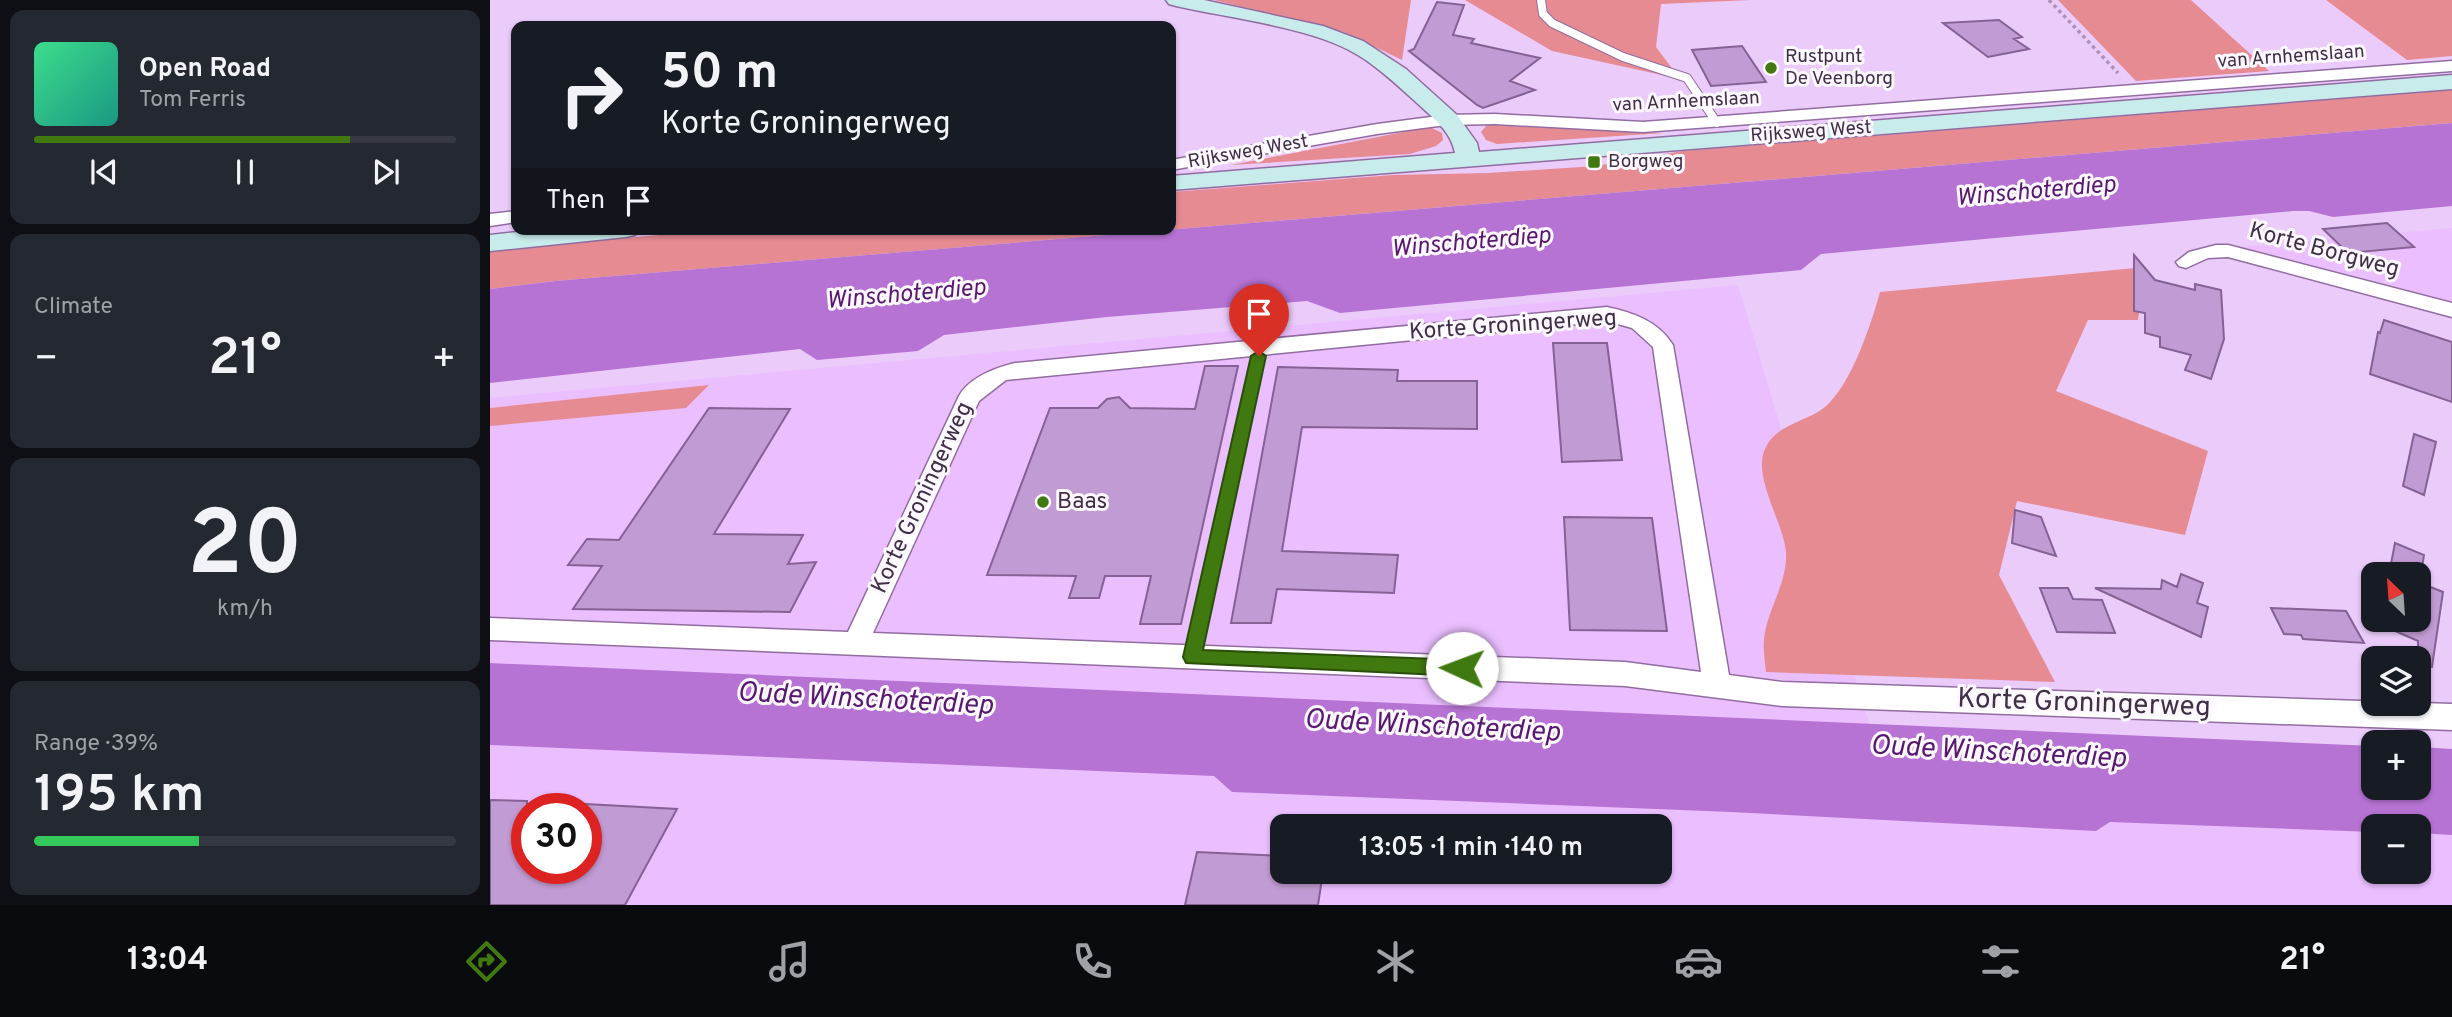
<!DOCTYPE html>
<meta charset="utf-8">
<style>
:root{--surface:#171b24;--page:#242831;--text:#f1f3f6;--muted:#9ea1a6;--line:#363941;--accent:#40790f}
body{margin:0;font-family:Overpass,sans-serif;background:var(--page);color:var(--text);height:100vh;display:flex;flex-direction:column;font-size:26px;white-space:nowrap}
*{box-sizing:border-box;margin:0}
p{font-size:23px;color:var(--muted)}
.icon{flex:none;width:38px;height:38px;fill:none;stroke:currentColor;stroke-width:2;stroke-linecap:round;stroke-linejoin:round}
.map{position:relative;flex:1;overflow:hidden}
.drawer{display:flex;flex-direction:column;gap:10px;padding:10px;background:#0d0f14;width:490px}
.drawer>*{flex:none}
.hud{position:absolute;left:21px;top:21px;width:665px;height:214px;border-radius:14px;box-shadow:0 2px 5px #0004;background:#171b24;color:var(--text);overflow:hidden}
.needle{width:46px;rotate:335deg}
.buttons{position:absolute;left:1871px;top:562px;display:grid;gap:14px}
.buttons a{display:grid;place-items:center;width:70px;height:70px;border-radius:14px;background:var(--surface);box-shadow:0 2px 5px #0004;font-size:35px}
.speed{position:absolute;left:21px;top:793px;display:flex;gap:14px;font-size:35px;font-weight:700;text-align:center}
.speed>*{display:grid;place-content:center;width:91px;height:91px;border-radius:50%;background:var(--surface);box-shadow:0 2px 5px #0004;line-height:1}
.speed .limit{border:10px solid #d22;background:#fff;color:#111}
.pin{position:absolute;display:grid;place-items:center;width:60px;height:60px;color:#fff;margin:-72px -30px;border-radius:50% 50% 50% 0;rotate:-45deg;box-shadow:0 0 7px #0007}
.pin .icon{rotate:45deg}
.me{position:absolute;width:77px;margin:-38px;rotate:272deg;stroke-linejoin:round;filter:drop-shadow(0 0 5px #0008)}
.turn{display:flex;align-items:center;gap:24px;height:147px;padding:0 35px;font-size:32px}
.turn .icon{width:91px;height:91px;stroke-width:2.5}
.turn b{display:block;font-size:49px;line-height:60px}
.then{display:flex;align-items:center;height:66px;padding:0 35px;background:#0003;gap:14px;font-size:26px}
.big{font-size:52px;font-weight:600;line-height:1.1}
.drawer .card{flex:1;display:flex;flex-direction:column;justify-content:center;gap:10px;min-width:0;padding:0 24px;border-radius:14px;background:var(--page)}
.drawer .dial{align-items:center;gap:0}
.dial b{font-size:91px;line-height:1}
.song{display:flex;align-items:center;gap:21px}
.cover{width:84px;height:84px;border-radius:10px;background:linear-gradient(135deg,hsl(150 70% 55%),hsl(170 70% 35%))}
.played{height:7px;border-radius:4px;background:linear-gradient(90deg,var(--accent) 75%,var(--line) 75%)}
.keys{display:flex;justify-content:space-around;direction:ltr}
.heat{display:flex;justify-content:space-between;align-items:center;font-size:38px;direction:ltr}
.charge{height:10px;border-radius:5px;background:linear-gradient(90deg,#34c759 39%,var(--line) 0)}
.trip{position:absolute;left:780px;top:814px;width:402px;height:70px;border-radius:14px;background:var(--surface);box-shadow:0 2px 5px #0004;font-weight:600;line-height:70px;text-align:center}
.tab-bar{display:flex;height:112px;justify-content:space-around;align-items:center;background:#090b0e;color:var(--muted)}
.tab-bar .icon{width:49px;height:49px}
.tab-bar .active{color:var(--accent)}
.tab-bar b{font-size:32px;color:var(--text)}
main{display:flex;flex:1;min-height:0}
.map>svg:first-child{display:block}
.built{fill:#eabeff;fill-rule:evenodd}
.green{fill:#e78b93}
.water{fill:#b773d4}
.building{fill:#c19bd3;stroke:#856195;stroke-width:2}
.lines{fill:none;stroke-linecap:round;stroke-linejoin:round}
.lane-far2-casing{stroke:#916ca1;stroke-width:10}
.lane-far1-casing{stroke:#916ca1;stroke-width:13}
.lane-casing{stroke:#916ca1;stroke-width:16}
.street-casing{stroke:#916ca1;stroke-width:3}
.secondary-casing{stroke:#916ca1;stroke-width:3}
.path{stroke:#ac92b8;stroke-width:3.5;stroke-dasharray:3.5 3.5;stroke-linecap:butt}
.lane-far2{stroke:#fff;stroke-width:8}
.lane-far1{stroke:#fff;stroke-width:10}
.lane{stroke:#fff;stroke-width:12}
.street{fill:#fff;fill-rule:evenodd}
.secondary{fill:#c8ebeb;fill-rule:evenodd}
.route{fill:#40790f;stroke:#2a4f0a;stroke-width:2}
.poi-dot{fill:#40790f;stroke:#fcf8fe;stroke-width:2.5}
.labels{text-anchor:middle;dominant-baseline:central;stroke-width:6;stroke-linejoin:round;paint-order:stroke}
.far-poi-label{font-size:19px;fill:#3f3047;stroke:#fcf8fe;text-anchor:start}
.far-street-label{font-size:19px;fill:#3f3047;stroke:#fcf8fe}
.street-label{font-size:23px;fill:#3f3047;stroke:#fcf8fe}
.poi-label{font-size:23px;fill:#3f3047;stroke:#fcf8fe;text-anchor:start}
.water-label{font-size:24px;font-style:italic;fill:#581870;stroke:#fcf8fe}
.near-water-label{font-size:28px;font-style:italic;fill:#581870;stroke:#fcf8fe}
.near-street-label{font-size:28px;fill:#3f3047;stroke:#fcf8fe}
</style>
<main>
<section class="drawer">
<div class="card">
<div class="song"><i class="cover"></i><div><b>Open Road</b><p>Tom Ferris</p></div></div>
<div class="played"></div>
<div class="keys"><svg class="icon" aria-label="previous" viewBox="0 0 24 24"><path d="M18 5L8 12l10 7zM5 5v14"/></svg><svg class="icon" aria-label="pause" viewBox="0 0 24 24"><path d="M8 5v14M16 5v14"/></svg><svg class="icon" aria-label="next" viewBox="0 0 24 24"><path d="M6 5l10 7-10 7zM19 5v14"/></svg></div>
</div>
<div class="card"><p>Climate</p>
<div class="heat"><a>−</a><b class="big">21°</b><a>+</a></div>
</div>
<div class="card dial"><b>20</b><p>km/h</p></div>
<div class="card"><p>Range · 39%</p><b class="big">195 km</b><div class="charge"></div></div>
</section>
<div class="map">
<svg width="1962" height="905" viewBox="0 0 1962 905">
<rect width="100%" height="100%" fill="#ebcbfa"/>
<path class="built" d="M 1962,228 L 1962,308 L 1730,249 Z
M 1248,285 L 1399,790 L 1962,813 L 1962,905 L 0,905 L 0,398 ZM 37,808 L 96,808 L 96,868 L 37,868 ZM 793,826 L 1171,826 L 1171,872 L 793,872 ZM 1883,826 L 1928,826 L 1928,872 L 1883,872 Z"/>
<path class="green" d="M 724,0 L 921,0 L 912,60 L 854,32 Z
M 975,0 L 1261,0 L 1171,4 L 1166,47 L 1190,79 L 1062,51 Z
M 1568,0 L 1701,0 L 1779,71 L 1646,81 Z
M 1836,0 L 1962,0 L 1962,56 L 1917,60 Z
M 1962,90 L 1962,123 L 65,281 L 0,289 L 0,250 L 237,229 L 681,229 L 681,192 L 903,175 L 998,173 L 1106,166 L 1193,151 Z
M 997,125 L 1173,133 L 1007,144 L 996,140 L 991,132 Z
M 940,127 L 952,133 L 953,140 L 946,146 L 920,154 L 741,165 Z
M 1656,267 L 1648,320 L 1598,320 L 1566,391 L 1718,451 L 1695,535 L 1527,501 L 1509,575 L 1565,682 L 1276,672 C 1275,662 1273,650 1274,640 C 1276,611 1298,583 1296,552 C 1294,524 1262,476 1275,449 C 1287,423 1315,423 1335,407 C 1361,385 1381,325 1390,292 Z
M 219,385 L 196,408 L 0,426 L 0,408 Z"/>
<path class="water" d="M 1962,123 L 1962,206 L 1843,217 L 1819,211 L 1803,211 L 1331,254 L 1311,270 L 850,313 L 817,301 L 617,317 L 454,335 L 428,351 L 327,360 L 310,349 L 0,383 L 0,289 L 65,281 Z
M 0,663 L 1883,746 L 1883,788 L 1928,788 L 1929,747 L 1962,749 L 1962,835 L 1929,833 L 1928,826 L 1883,826 L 1883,832 L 1620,822 L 1606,831 L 1241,812 L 742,792 L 724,776 L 0,745 Z"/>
<path class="building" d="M 947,2 L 974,5 L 963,35 L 984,39 L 981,43 L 1050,58 L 1020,81 L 1045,90 L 993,108 L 987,105 L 919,51 L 924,49 Z
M 1509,20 L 1532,37 L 1524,39 L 1539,49 L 1498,57 L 1453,23 Z
M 1252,46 L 1276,82 L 1221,86 L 1202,50 Z
M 1897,223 L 1924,247 L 1858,253 L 1833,229 Z
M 1644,255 L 1665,280 L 1705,290 L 1705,284 L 1731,290 L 1734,339 L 1721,379 L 1695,370 L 1701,355 L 1670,347 L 1670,337 L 1655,333 L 1655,313 L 1644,311 Z
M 1894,320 L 1962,342 L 1962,402 L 1880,374 L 1888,332 L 1890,333 Z
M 1063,343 L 1117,343 L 1132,460 L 1072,462 Z
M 715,366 L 748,366 L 691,624 L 650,624 L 661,576 L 615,576 L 609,598 L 579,598 L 586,576 L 497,575 L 560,408 L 608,408 L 617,399 L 629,397 L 640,408 L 705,409 Z
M 788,367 L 908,370 L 907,381 L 987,381 L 987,429 L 812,427 L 792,551 L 908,555 L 904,593 L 787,589 L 781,623 L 741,623 Z
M 219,408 L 300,409 L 224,534 L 313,535 L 298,564 L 326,562 L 300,612 L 83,609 L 112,566 L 78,565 L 97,539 L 129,540 Z
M 1924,434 L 1946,442 L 1934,495 L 1913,486 Z
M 1525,510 L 1551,517 L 1566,556 L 1522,543 Z
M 1074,517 L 1162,518 L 1177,631 L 1080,630 Z
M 1905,543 L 1934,555 L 1931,574 L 1899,574 Z
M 1691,574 L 1713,583 L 1707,603 L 1718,607 L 1711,637 L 1605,588 L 1671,589 L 1672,580 L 1687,587 Z
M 1928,582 L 1953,592 L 1942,667 L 1928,666 L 1928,641 L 1880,620 L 1928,620 Z
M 1550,588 L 1578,588 L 1583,599 L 1612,600 L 1625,633 L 1567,632 Z
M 1781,608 L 1856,611 L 1874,643 L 1813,639 L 1811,635 L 1794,634 Z
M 0,800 L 37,801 L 37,868 L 96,868 L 96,804 L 187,809 L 135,905 L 0,905 Z
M 707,852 L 793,856 L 793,872 L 833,872 L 828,905 L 695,905 Z"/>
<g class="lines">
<defs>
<path id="lane-far2" d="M 1051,0 L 1053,14 L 1062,23 L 1133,57 L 1197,78 L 1227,123"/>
<path id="lane-far1" d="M 732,523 L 771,347"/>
<path id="lane" d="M 702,658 L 732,522"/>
<path id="street" d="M 1962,61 L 1962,71 L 1153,132 L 1005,124 L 956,125 L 887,134 L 681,170 L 681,160 L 887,124 L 956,115 L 1005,114 L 1153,122 Z
M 26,211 L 26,222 L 0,226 L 0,214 Z
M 1726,245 L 1738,245 L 1962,303 L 1962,317 L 1738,257 L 1718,258 L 1696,268 L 1689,266 L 1686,262 L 1699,252 Z
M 1117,307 C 1144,313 1168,321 1183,345 L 1239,675 L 1292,682 L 1962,704 L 1962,730 L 1292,706 L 1135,686 L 0,640 L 0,618 L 358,632 L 469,396 C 480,377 505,368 525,363 ZM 1117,321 L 1142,328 L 1163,347 L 1211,672 L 1135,662 L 383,633 L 489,401 L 516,380 Z"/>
<path id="secondary" d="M 676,0 L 714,0 L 833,26 L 873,41 L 916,69 L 967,115 L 987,143 L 989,152 L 1962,75 L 1962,89 L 681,190 L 681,176 L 965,153 C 961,131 943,118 927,103 C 906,84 884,63 859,50 C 816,27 735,17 686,6 L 679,4 Z
M 56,229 L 149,229 L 145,235 L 136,237 L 0,251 L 0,235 Z"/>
</defs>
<use href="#lane-far2" class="lane-far2-casing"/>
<use href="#lane-far1" class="lane-far1-casing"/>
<use href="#lane" class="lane-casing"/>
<use href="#street" class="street-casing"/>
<use href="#secondary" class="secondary-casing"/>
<path class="path" d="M 1559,0 L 1628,73"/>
<use href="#lane-far2" class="lane-far2"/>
<use href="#lane-far1" class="lane-far1"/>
<use href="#lane" class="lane"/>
<use href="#street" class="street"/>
<use href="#secondary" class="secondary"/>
</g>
<path class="route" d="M 769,351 L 776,356 L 713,650 L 972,660 L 979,662 L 982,668 L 979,674 L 972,676 L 696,663 L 693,657 L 761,356 Z"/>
<g class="poi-dot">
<circle cx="1281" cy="68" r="7"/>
<rect x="1097" y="155" width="14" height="14" rx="3.5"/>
<circle cx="553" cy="502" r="7"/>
</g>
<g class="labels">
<g class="far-poi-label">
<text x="1295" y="57">Rustpunt<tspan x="1295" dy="22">De Veenborg</tspan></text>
<text x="1118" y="162">Borgweg</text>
</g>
<g class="far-street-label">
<text transform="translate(1801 57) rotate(-4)">van Arnhemslaan</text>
<text transform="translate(1196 102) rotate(-3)">van Arnhemslaan</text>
<text transform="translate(1321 132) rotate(-4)">Rijksweg West</text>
<text transform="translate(758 152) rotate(-10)">Rijksweg West</text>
</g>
<g class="street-label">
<text transform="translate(1834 251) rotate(15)">Korte Borgweg</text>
<text transform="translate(1023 326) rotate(-4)">Korte Groningerweg</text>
<text transform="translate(433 498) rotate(-65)">Korte Groningerweg</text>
</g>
<g class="poi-label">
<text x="567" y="502">Baas</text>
</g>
<g class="water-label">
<text transform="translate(1546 192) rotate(-5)">Winschoterdiep</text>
<text transform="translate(981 243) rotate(-5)">Winschoterdiep</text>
<text transform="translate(416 295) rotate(-5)">Winschoterdiep</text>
</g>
<g class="near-water-label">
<text transform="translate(375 700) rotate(3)">Oude Winschoterdiep</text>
<text transform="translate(942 727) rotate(3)">Oude Winschoterdiep</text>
<text transform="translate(1508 753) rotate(3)">Oude Winschoterdiep</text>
</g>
<g class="near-street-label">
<text transform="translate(1594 704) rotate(2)">Korte Groningerweg</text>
</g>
</g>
</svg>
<div class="buttons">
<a><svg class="needle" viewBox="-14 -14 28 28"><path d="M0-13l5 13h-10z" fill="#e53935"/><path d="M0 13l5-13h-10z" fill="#9ea1a6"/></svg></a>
<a><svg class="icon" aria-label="layers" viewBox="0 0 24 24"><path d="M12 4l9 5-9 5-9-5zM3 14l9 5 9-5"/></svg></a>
<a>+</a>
<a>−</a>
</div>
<div class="speed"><div class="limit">30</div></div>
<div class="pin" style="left:769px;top:356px;background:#d93025"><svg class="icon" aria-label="arrive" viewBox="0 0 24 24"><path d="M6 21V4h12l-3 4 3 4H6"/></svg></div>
<svg class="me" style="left:972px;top:668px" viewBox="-20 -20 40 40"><circle r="19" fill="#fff"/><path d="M0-13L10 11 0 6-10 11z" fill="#40790f"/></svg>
<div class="trip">13:05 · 1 min · 140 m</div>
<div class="hud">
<div class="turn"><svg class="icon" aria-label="right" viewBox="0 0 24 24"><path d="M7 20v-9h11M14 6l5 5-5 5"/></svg><div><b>50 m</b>Korte Groningerweg</div></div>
<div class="then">Then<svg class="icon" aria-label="arrive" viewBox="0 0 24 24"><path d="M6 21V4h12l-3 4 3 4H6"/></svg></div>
</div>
</div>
</main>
<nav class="tab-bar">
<b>13:04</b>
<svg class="icon active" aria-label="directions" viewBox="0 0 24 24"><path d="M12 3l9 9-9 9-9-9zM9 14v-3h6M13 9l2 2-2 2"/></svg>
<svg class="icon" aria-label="music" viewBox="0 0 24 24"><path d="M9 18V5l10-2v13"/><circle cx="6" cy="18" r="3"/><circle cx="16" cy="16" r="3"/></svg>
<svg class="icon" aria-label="phone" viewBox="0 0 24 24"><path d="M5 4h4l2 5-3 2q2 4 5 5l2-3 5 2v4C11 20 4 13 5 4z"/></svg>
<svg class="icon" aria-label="climate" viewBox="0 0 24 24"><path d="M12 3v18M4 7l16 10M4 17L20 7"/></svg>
<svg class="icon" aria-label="car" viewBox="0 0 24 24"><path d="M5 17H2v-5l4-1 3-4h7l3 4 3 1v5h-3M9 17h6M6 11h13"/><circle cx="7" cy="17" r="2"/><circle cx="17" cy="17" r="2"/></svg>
<svg class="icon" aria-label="filters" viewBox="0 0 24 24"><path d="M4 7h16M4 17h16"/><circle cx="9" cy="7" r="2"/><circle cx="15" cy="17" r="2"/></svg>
<b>21°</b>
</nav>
